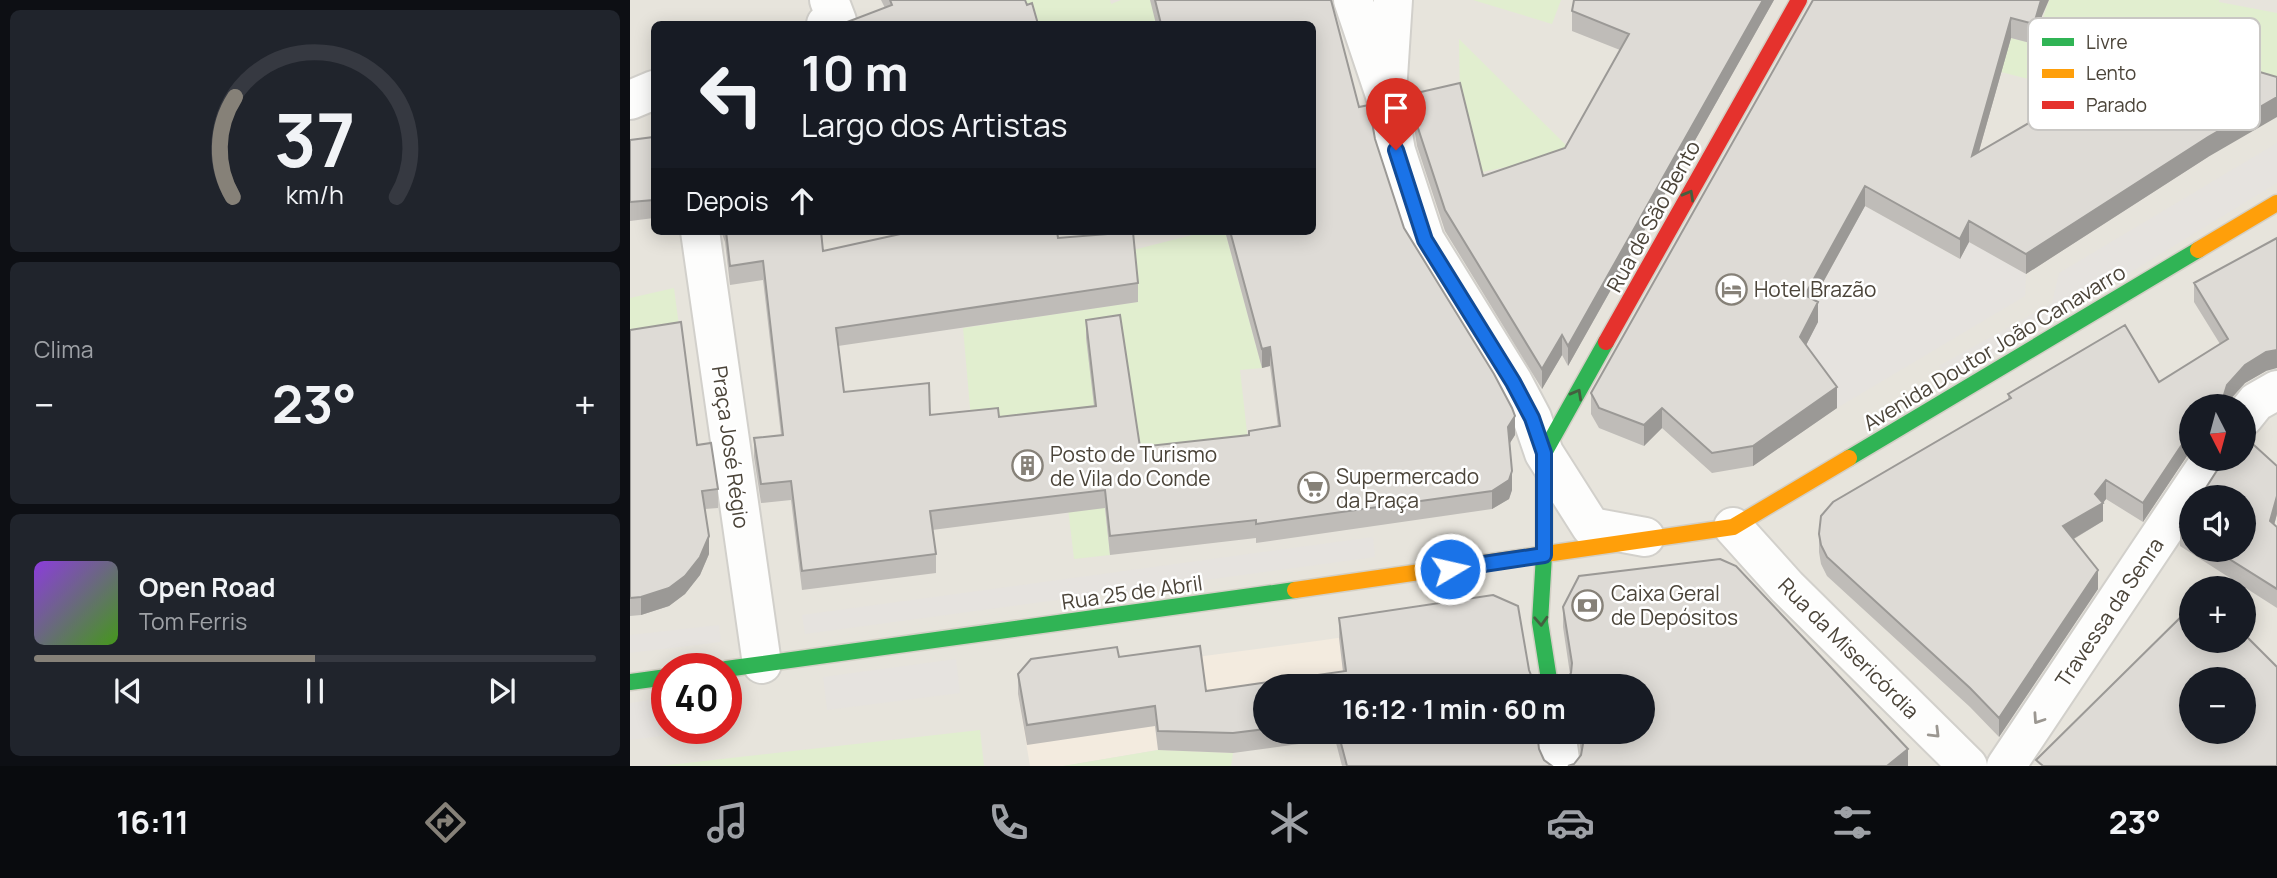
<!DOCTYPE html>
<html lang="pt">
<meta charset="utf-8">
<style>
:root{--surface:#171b24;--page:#20242c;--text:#f1f3f6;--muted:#9ea1a6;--line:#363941;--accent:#868178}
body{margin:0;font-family:Manrope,sans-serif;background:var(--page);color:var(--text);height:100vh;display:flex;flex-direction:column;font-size:26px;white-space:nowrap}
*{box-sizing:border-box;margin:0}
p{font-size:23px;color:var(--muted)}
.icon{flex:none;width:38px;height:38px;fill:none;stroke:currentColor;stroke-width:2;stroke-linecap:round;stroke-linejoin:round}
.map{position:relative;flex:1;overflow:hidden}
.drawer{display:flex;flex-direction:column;gap:10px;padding:10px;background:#0d0f14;width:630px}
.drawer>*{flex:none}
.guide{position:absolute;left:21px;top:21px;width:665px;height:214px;border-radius:10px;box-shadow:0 4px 18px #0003;background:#171b24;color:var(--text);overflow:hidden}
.needle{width:46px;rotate:174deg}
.buttons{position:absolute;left:1549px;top:394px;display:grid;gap:14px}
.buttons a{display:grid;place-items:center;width:77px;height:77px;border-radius:50%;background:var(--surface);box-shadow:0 4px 18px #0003;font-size:35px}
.speed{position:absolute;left:21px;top:653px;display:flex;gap:14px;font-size:35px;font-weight:700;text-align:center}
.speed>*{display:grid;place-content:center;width:91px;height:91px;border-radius:50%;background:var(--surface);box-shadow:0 4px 18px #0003;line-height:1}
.speed .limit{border:10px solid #d22;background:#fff;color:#111}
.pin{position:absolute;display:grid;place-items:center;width:60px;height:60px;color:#fff;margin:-72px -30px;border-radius:50% 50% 50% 0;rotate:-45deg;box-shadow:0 0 7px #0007}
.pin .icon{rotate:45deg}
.me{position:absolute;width:77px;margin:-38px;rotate:81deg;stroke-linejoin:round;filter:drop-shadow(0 0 5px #0008)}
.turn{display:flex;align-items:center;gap:24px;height:147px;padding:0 35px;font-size:32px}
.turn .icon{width:91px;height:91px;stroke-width:2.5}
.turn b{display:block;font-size:49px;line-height:60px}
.then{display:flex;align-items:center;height:66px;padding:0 35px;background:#0003;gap:14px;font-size:26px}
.big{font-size:52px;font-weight:700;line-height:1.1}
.drawer .tile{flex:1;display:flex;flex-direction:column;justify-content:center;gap:10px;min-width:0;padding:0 24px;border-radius:10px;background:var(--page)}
.drawer .dial{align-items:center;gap:0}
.dial svg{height:182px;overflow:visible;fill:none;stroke:var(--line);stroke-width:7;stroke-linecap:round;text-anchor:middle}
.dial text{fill:var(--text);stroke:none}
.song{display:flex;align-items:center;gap:21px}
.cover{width:84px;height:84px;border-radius:10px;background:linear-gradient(135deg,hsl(270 70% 55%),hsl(100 70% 35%))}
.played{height:7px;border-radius:4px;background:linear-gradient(90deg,var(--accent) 50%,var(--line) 50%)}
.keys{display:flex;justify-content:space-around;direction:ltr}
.heat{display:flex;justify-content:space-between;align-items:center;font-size:38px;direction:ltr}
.trip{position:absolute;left:623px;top:674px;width:402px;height:70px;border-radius:35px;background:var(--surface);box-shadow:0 4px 18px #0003;font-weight:700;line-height:70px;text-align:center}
.tabs{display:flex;height:112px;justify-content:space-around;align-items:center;background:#090b0e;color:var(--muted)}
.tabs .icon{width:49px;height:49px}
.tabs .current{color:var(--accent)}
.tabs b{font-size:32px;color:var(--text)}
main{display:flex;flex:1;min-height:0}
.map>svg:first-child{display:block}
.residential{fill:#e7e4dc;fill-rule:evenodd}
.commercial{fill:#f3ebdf}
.green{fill:#e1eecf}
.parking{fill:#e6e3df}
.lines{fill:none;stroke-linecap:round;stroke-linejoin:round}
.street-casing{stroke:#d2d0cb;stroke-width:42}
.fast-casing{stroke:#d3cfc5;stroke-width:19}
.slow-casing{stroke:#d3cfc5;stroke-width:19}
.jam-casing{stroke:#d3cfc5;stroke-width:19}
.street{stroke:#fdfdfc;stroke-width:38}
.fast{stroke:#30b455;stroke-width:16}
.slow{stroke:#ff9f0a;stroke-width:16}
.jam{stroke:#e5322d;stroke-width:16}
.wall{fill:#bfbcb8}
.shaded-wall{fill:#9b9996}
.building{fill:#dedbd6;stroke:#9b9996;stroke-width:2;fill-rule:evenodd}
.oneway{stroke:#446040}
.oneway2{stroke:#9b9791}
.route-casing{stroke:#114b97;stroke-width:18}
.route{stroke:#1a73e8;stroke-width:12}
.labels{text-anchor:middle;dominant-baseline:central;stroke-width:5;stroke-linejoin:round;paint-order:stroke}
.street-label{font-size:21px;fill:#4b4439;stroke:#fff}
.poi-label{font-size:21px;fill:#4b4439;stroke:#fff;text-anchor:start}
.key{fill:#fff;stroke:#c9c7c4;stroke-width:2}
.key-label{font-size:19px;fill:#4b4439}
</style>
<main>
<section class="drawer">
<div class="tile dial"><svg viewBox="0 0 100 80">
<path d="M14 69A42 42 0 1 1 86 69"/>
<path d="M14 69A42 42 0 0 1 15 25" stroke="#868178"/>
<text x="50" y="56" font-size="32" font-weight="700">37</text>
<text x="50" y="72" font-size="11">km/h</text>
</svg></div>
<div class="tile"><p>Clima</p>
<div class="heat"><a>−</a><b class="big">23°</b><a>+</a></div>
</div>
<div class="tile">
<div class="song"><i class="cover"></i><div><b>Open Road</b><p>Tom Ferris</p></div></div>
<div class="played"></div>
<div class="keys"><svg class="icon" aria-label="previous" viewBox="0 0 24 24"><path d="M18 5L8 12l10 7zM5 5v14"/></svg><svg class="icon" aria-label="pause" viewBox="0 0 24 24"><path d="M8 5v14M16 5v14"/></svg><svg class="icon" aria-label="next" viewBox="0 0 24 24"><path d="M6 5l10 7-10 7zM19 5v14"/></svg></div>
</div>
</section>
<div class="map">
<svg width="1647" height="766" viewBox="0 0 1647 766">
<rect width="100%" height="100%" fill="#f4f2ee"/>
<path class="residential" d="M 0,0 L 1647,0 L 1647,766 L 0,766 ZM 24,24 L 682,24 L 682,231 L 24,231 ZM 1561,406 L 1614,406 L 1614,458 L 1561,458 ZM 1561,497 L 1614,497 L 1614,550 L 1561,550 ZM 1561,588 L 1614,588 L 1614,640 L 1561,640 ZM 37,668 L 96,668 L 96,728 L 37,728 ZM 1561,679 L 1614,679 L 1614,732 L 1561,732 ZM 635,686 L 1013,686 L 1013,732 L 635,732 Z"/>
<path class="commercial" d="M 863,615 L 895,686 L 635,686 L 635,732 L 603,753 L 528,750 L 433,766 L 400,766 L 388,694 L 401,679 L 694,640 Z"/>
<path class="green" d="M 395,0 L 480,0 L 481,4 L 491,0 L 548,0 L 555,24 L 403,24 Z
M 843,0 L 931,0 L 922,24 Z
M 1419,0 L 1589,0 L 1589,2 L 1647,13 L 1647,77 L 1475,99 L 1371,72 L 1381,38 L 1404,44 Z
M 829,39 L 944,153 L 847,173 L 830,103 Z
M 578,231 L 595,231 L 632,368 L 610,370 L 619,450 L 471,471 L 480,555 L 444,559 L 436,491 L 342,430 L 333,328 L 507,302 L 503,250 Z
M 44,288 L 51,341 L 0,348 L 0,298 Z
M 350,730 L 354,766 L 30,766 Z
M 528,750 L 603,753 L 601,766 L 433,766 Z"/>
<path class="parking" d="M 1647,143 L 1647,183 L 1319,383 L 1309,366 L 1422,303 L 1429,273 Z
M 1235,206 L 1329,259 L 1339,242 L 1396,274 L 1395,296 L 1207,408 L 1170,357 L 1175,315 Z
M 743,537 L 745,557 L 175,634 L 172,615 Z
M 89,625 L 91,642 L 0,653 L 0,635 Z
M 326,659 L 330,693 L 197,710 L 193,677 Z
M 37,697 L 37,728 L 85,729 L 0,740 L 0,703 Z"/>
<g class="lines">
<defs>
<path id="street" d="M 723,0 L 757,101 L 766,151 L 795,240 L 883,382 L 902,418 L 914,453 L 961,527 L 1015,537
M 196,24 L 207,21 L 199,0
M 758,77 L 763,0
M 0,100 L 24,90
M 70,231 L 132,664
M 1614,417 L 1626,402 L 1647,390
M 1103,527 L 1157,587 L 1338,766
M 926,732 L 931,766
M 1376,766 L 1582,458"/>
<path id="fast" d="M 1219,458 L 1568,250
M 96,669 L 665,590
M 0,682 L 37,677
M 920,686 L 910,622 L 914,555 L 914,453 L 976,342"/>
<path id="slow" d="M 1568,250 L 1647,203
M 665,590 L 1103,527 L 1219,458"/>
<path id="jam" d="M 976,342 L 1169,0"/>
</defs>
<use href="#street" class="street-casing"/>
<use href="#fast" class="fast-casing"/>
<use href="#slow" class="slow-casing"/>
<use href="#jam" class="jam-casing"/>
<use href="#street" class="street"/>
<use href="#fast" class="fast"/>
<use href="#slow" class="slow"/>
<use href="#jam" class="jam"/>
</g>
<path class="wall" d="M 251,0 L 395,0 L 408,24 L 255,8 Z
M 520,0 L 701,0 L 729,107 L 745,139 L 774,228 L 885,435 L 880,443 L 882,490 L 879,499 L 862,509 L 626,543 L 626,538 L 480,555 L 475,508 L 302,530 L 306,554 L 306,573 L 172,590 L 161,500 L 131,503 L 124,457 L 124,438 L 151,435 L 133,280 L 100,285 L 95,242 L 91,231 L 191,231 L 193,251 L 428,238 L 508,283 L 508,302 L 208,346 L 214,392 L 300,415 L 369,417 L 464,406 L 456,338 L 456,320 L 510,447 L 619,435 L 648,427 L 640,366 L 632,368 L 595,231 L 682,231 L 682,24 L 526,24 Z
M 944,0 L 1144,0 L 938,366 L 932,355 L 912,389 L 815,231 L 787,146 L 782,114 L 782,94 L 853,176 L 935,148 L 990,50 L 942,31 L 942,11 Z
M 1183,0 L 1412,16 L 1404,44 L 1381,38 L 1349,151 L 1578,157 L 1396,274 L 1339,242 L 1330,259 L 1235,206 L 1184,299 L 1188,322 L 1176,345 L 1207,408 L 1123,466 L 1082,473 L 1032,428 L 1014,446 L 969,428 L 961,414 L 961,393 Z
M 24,137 L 24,218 L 0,221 L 0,140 Z
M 1564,283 L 1636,371 L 1615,383 L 1597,403 L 1561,406 L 1561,450 L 1513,522 L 1476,499 L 1473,503 L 1473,521 L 1444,539 L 1468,589 L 1369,737 L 1340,707 L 1197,576 L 1191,564 L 1189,552 L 1189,534 L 1378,400 L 1378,394 L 1529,382 L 1590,344 L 1564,302 Z
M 0,330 L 67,445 L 88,489 L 88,508 L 75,509 L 79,554 L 70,575 L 55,594 L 39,606 L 11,615 L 0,616 Z
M 1561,510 L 1561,550 L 1614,550 L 1647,514 L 1644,525 L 1647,527 L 1647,608 L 1550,546 L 1550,527 Z
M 933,607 L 1278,766 L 944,764 L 951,754 L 948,732 L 1013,732 L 934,683 L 940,674 L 933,627 Z
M 709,618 L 899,670 L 635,686 L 635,732 L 907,732 L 909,749 L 914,760 L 922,766 L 712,766 L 705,739 L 603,753 L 528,750 L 525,726 L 397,745 L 388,694 L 388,674 L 489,657 L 576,691 L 713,672 L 709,638 Z"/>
<path class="shaded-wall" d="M 1133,0 L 1144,0 L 938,366 L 938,346 Z
M 1411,0 L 1419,0 L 1412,16 L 1404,44 L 1404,24 Z
M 1381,18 L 1381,38 L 1342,176 L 1342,156 Z
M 1647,97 L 1647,117 L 1578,157 L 1396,274 L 1396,254 L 1578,137 Z
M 1235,186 L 1235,206 L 1175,315 L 1175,295 Z
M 1339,221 L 1339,242 L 1330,259 L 1330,239 Z
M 1188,302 L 1188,322 L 1170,357 L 1170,337 Z
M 932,335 L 932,355 L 912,389 L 912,369 Z
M 640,347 L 640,366 L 632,368 L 632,349 Z
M 1647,350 L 1647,368 L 1636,371 L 1615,383 L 1597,403 L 1596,406 L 1586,406 L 1597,385 L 1615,365 L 1636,352 Z
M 1207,387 L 1207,408 L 1123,466 L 1123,446 Z
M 1032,408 L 1032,428 L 1014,446 L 1014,425 Z
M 885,416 L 885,435 L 878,446 L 878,427 Z
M 1561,431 L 1561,450 L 1513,522 L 1513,503 Z
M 882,471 L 882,490 L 879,499 L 862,509 L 862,491 Z
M 1476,480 L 1476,499 L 1473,503 L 1473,521 L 1433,545 L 1433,526 L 1465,494 Z
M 1647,496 L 1647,514 L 1640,540 L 1640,521 Z
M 79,536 L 79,554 L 70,575 L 55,594 L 39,606 L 11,615 L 11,597 Z
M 1468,570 L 1468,589 L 1369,737 L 1369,718 Z
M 1278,749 L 1278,766 L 1257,766 Z"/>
<path class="building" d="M 260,0 L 395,0 L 397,5 L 402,3 L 408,24 L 212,24 L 262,5 Z
M 525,0 L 701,0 L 729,107 L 739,105 L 745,139 L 774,228 L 864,374 L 882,408 L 885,416 L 878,427 L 882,471 L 879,480 L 862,491 L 626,524 L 626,520 L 480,536 L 475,490 L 300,511 L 306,554 L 172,571 L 161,481 L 131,484 L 124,438 L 153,435 L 133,261 L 100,266 L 96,231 L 191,231 L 193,251 L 284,231 L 427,231 L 428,238 L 503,232 L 508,283 L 206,328 L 214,392 L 299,383 L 300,415 L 368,408 L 369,417 L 466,406 L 456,320 L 490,315 L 510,447 L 619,435 L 619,431 L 650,426 L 640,347 L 632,349 L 600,231 L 682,231 L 682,24 L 531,24 Z
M 944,0 L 1133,0 L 938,346 L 932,335 L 912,369 L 815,210 L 787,125 L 782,94 L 830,83 L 853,176 L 935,148 L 999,34 L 942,11 Z
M 1183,0 L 1411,0 L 1404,24 L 1381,18 L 1342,156 L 1535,44 L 1647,77 L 1647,97 L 1578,137 L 1396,254 L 1339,221 L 1330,239 L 1235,186 L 1175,295 L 1188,302 L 1170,337 L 1207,387 L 1123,446 L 1082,453 L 1032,408 L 1014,425 L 969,408 L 961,393 Z
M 24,137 L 24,200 L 0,202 L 0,140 Z
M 1647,238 L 1647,350 L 1636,352 L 1615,365 L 1597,385 L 1593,398 L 1586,406 L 1561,406 L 1561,431 L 1513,503 L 1476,480 L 1465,494 L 1473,503 L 1433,526 L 1468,570 L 1369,718 L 1340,688 L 1197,557 L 1191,545 L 1189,534 L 1191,516 L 1203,502 L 1381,398 L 1378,394 L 1495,325 L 1529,382 L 1598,339 L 1564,283 Z
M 51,322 L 67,445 L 81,443 L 88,489 L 72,491 L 79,536 L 70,557 L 55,576 L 39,588 L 11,597 L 0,598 L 0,330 Z
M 1614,436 L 1647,466 L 1647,496 L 1640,521 L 1647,527 L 1647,589 L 1585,550 L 1614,550 L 1614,497 L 1570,497 L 1595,458 L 1614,458 Z
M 1561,510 L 1561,534 L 1550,527 Z
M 1090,559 L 1106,566 L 1278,749 L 1257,766 L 938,766 L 944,764 L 951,755 L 953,744 L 951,732 L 1013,732 L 1013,686 L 928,686 L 934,683 L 941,673 L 942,663 L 933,607 L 949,576 Z
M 863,595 L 888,606 L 899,670 L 903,680 L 911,686 L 635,686 L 635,729 L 603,733 L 528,731 L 525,706 L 397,725 L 388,674 L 401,659 L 487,647 L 489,657 L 570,646 L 576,691 L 716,671 L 709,618 Z
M 1561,607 L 1561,640 L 1614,640 L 1614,634 L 1647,667 L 1647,766 L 1413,766 L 1406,760 ZM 1561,679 L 1614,679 L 1614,732 L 1561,732 Z
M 708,732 L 907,732 L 909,749 L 914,760 L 922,766 L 717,766 Z"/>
<defs><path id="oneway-chevron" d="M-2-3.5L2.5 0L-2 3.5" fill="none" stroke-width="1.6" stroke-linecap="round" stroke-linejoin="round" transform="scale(1.75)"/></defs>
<g class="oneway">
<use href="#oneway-chevron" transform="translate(1059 195) rotate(-61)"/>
<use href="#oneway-chevron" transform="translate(947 394) rotate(-61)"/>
<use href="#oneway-chevron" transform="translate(911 621) rotate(87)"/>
</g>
<g class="oneway2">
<use href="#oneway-chevron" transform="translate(1408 719) rotate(124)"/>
<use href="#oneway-chevron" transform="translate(1305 733) rotate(45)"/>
</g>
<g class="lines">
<defs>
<path id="route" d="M 766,150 L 795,240 L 883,382 L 902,418 L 914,453 L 914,555 L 820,569"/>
</defs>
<use href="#route" class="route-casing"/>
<use href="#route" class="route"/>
</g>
<defs>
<symbol id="hotel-ring" viewBox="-11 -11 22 22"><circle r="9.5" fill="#fff" stroke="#868178" stroke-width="1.5"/><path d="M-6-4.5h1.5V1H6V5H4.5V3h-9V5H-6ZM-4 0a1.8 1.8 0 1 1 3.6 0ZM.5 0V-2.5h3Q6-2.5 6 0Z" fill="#868178"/></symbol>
<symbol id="building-ring" viewBox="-11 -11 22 22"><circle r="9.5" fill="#fff" stroke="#868178" stroke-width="1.5"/><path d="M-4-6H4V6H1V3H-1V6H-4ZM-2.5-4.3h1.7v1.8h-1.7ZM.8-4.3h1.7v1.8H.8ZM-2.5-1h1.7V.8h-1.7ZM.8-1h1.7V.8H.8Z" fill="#868178"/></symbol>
<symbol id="supermarket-ring" viewBox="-11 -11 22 22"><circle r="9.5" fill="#fff" stroke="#868178" stroke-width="1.5"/><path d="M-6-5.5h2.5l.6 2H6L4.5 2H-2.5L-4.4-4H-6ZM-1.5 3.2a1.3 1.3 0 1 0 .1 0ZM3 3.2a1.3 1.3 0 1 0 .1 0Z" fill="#868178"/></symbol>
<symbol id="bank-ring" viewBox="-11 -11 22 22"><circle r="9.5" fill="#fff" stroke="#868178" stroke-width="1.5"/><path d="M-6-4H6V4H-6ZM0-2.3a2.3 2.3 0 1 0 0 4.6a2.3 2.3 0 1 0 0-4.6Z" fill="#868178"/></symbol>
</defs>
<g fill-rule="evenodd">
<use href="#hotel-ring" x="1084" y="272" width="35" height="35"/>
<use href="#building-ring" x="380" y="448" width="35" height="35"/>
<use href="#supermarket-ring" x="666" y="470" width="35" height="35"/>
<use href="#bank-ring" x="940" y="588" width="35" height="35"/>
</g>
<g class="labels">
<g class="street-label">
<text transform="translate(1023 216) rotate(-61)">Rua de São Bento</text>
<text transform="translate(1364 347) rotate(-31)">Avenida Doutor João Canavarro</text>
<text transform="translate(101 447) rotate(82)">Praça José Régio</text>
<text transform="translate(502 592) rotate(-8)">Rua 25 de Abril</text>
<text transform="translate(1479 612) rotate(-56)">Travessa da Senra</text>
<text transform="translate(1219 648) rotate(45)">Rua da Misericórdia</text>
</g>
<g class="poi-label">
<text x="1124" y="289">Hotel Brazão</text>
<text x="420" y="454">Posto de Turismo<tspan x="420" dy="24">de Vila do Conde</tspan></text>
<text x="706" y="476">Supermercado<tspan x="706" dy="24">da Praça</tspan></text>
<text x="981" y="593">Caixa Geral<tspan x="981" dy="24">de Depósitos</tspan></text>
</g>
</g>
<rect x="1398" y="18" width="232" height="112" rx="10" class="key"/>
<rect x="1412" y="38" width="32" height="8" fill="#30b455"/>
<rect x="1412" y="69" width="32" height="9" fill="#ff9f0a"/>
<rect x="1412" y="101" width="32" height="8" fill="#e5322d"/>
<g class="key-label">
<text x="1456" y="49">Livre</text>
<text x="1456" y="80">Lento</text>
<text x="1456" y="112">Parado</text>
</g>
</svg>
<div class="buttons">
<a><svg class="needle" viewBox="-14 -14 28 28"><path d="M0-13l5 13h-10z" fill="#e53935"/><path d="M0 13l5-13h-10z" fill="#9ea1a6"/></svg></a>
<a><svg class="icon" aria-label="sound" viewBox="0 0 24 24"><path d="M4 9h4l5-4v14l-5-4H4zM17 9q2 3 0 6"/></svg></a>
<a>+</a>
<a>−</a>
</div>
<div class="speed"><div class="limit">40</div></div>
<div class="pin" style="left:766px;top:150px;background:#d93025"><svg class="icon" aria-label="arrive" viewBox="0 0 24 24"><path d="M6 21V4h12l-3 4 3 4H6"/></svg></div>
<svg class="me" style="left:820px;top:569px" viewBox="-20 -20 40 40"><circle r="17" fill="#1a73e8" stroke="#fff" stroke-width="3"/><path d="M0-11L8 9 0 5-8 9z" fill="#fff"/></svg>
<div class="trip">16:12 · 1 min · 60 m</div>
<div class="guide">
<div class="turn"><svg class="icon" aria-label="left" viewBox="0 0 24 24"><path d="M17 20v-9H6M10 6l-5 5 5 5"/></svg><div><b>10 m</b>Largo dos Artistas</div></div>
<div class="then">Depois<svg class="icon" aria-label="ahead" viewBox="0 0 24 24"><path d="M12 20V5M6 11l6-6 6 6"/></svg></div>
</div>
</div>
</main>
<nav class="tabs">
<b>16:11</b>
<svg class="icon current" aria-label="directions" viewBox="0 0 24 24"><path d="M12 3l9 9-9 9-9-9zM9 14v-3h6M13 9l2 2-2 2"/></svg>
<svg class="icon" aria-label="music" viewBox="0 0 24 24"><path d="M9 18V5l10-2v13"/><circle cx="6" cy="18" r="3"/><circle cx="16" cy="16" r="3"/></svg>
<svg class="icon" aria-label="phone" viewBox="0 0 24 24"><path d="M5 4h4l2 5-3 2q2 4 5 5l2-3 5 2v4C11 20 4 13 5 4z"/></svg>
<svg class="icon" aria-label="climate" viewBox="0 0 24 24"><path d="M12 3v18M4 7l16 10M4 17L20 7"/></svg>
<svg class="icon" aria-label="car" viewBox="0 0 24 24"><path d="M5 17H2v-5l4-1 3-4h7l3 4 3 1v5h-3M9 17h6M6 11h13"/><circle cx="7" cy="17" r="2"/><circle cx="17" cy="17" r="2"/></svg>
<svg class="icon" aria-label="filters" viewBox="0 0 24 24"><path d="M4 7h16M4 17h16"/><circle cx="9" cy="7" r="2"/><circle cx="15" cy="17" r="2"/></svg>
<b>23°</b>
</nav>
